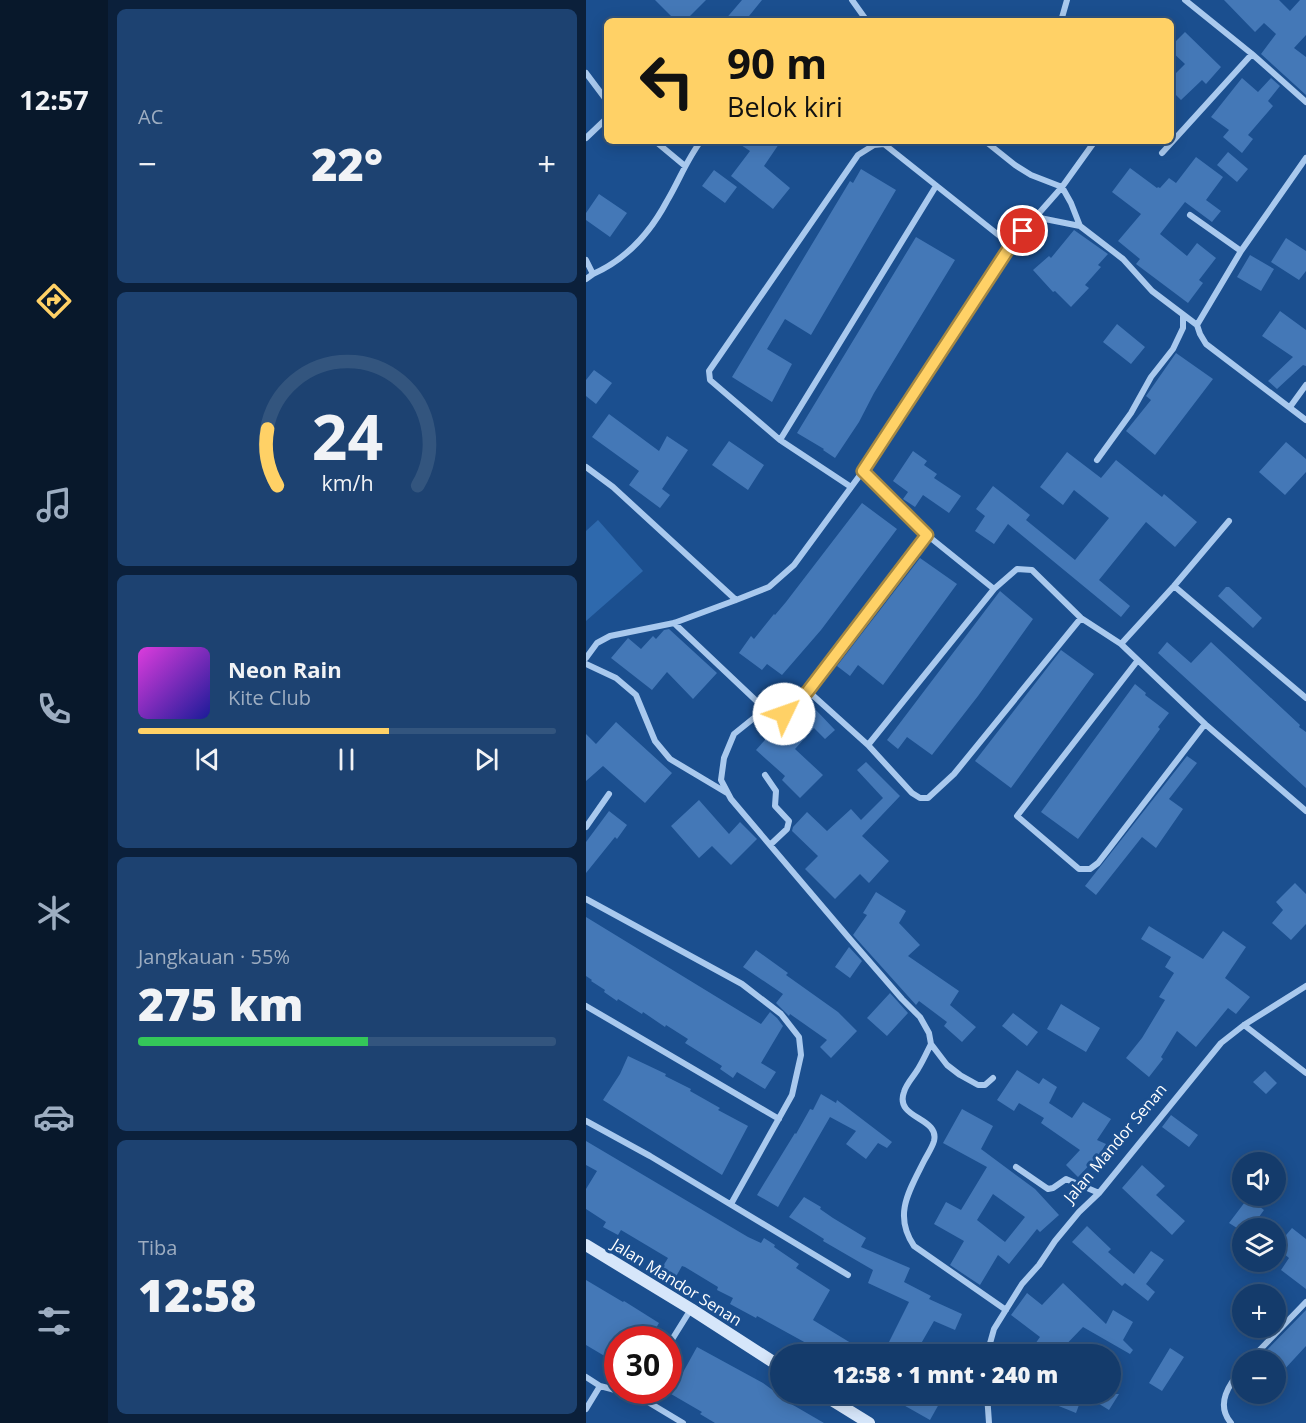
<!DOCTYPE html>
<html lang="id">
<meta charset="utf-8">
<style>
:root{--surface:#143b6b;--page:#1d4271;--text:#f1f3f6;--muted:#9dadc1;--line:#33557e;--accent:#ffd166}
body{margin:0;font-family:"Open Sans",sans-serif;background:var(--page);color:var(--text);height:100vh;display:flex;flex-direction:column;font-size:22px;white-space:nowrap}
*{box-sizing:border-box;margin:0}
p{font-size:20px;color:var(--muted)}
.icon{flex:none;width:33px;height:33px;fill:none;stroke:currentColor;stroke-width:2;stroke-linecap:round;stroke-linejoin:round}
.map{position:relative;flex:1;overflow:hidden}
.sheet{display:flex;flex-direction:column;gap:9px;padding:9px;background:#0b203b;width:478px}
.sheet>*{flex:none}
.banner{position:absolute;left:18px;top:18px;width:570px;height:126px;border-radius:9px;box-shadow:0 3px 15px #0003,0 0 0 2px var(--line);background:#ffd166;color:#111;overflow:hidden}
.tools{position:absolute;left:646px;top:1152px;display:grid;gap:12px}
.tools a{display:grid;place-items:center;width:54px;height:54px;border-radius:50%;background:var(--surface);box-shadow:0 3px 15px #0003,0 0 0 2px var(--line);font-size:30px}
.speed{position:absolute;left:18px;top:1326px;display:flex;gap:12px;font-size:30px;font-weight:700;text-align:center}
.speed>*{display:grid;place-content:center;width:78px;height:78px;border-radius:50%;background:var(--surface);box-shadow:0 3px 15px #0003,0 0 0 2px var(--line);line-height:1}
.speed .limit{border:9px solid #d22;background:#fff;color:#111}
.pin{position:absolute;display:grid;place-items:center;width:51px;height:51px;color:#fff;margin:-26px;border:3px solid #fff;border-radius:50%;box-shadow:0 2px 6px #0007}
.me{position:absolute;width:66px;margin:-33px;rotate:48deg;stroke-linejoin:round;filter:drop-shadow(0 0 4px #0008)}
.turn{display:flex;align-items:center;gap:21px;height:126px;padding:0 24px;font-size:27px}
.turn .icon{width:78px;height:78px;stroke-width:2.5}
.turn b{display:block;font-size:42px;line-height:51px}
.big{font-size:45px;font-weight:800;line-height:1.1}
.sheet .card{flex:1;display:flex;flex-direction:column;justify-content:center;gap:9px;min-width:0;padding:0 21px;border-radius:9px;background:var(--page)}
.sheet .dial{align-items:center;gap:0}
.dial svg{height:156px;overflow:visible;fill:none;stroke:var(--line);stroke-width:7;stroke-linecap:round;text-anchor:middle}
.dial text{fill:var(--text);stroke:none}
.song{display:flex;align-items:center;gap:18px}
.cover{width:72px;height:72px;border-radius:9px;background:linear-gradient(135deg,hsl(300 70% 55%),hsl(240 70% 35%))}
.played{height:6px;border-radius:3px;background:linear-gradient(90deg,var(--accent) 60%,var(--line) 60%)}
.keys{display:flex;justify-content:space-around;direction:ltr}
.heat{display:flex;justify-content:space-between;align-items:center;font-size:33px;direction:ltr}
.charge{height:9px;border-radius:4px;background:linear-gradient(90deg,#34c759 55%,var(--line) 0)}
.trip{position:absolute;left:184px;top:1344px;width:351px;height:60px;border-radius:30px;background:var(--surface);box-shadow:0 3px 15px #0003,0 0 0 2px var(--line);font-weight:800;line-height:60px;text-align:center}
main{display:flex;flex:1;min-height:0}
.dock{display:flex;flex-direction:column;width:108px;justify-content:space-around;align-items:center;background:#08182b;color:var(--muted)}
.dock .icon{width:42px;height:42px}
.dock .on{color:var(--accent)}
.dock b{font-size:27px;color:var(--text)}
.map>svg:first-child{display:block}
.park{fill:#2e69ad}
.building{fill:#4478b7;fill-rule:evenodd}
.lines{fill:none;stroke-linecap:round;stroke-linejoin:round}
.street{stroke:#a9c9ee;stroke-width:6}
.secondary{stroke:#d6e6fa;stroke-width:12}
.route-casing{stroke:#a68842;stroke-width:15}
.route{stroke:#ffd166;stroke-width:10}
.labels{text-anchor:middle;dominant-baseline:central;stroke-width:6;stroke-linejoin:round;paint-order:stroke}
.street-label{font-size:16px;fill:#fff;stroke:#1b4f8f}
</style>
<main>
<nav class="dock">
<b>12:57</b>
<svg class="icon on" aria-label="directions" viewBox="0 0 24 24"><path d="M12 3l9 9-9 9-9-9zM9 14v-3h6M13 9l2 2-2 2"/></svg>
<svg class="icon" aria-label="music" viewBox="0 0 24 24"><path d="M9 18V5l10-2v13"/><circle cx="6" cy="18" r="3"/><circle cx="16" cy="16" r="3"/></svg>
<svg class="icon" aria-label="phone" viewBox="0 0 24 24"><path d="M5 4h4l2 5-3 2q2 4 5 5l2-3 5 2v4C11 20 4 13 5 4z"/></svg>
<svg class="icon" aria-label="climate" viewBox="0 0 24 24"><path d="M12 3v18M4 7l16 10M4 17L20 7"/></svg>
<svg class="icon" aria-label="car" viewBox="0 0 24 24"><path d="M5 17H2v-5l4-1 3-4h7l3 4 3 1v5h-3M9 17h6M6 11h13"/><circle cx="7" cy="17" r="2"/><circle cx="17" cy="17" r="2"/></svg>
<svg class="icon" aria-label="filters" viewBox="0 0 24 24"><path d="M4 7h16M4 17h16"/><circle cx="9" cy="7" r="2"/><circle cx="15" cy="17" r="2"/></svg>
</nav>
<section class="sheet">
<div class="card"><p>AC</p>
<div class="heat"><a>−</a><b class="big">22°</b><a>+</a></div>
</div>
<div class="card dial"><svg viewBox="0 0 100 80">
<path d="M14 69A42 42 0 1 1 86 69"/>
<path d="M14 69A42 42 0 0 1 9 40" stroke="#ffd166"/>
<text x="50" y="56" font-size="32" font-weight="700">24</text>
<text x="50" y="72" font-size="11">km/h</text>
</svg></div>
<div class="card">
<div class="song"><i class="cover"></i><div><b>Neon Rain</b><p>Kite Club</p></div></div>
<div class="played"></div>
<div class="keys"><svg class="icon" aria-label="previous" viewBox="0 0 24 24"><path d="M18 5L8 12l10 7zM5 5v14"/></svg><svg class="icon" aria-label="pause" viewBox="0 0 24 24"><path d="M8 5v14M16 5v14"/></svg><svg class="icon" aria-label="next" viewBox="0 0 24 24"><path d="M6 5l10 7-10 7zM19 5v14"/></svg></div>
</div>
<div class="card"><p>Jangkauan · 55%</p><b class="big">275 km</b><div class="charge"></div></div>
<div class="card"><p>Tiba</p><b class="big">12:58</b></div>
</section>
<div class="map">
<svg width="720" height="1423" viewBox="0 0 720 1423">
<rect width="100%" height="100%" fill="#1b4f8f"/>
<path class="park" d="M 12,520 L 57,571 L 0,621 L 0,531 Z"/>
<path class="building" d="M 69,0 L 120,0 L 99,21 L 90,21 Z
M 156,0 L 176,0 L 159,21 L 138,21 Z
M 638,0 L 693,0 L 704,11 L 714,0 L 720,0 L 720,35 L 708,48 L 720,57 L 720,95 L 675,54 L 690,34 L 678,23 L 669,32 Z
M 599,32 L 635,67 L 620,84 L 616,80 L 595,100 L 585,90 L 585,78 L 599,64 L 585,51 L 585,46 Z
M 656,78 L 672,92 L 685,78 L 694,86 L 682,101 L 687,106 L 662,135 L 667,139 L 656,153 L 637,137 L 643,130 L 625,117 Z
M 149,141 L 195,141 L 178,166 L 204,188 L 187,209 L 145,176 L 164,151 Z
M 642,152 L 662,169 L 651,182 L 631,165 Z
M 610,157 L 637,177 L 620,200 L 635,211 L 626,222 L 599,202 L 574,234 L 601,256 L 611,243 L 630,258 L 613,280 L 617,283 L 602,303 L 550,264 L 554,259 L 532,241 L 555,214 L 526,192 L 544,168 L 571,188 L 572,187 L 574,188 L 583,178 L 590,183 Z
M 275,169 L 310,190 L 225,335 L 199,319 L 181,349 L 206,364 L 186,402 L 146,377 L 264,181 L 267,183 Z
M 128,170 L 151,187 L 139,203 L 116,186 Z
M 13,194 L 41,213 L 24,237 L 0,220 L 0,213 Z
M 488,230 L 522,254 L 512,265 L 515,267 L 499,285 L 503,288 L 485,307 L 469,291 L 467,292 L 447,270 L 463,256 L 465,258 Z
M 330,237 L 369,260 L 288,393 L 273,422 L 249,458 L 237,450 L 238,449 L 211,433 Z
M 700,238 L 720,251 L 720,271 L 713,280 L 685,262 Z
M 664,255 L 688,269 L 675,291 L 651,277 Z
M 694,311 L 720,330 L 720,366 L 717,365 L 691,389 L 682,381 L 707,357 L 676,336 Z
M 531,324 L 559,347 L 545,364 L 517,342 Z
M 590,353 L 627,379 L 569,455 L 540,431 L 565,400 L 560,396 Z
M 8,370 L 26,383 L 10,404 L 0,396 L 0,380 Z
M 23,414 L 73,451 L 81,436 L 102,450 L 76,489 L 84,495 L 74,508 L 43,485 L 53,471 L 6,437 Z
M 143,441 L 178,465 L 162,490 L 126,465 Z
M 700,442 L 720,459 L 720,472 L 699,495 L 673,472 Z
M 327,451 L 341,461 L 338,465 L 351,474 L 348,478 L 375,496 L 363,513 L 337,495 L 329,507 L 317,499 L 322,492 L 307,481 Z
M 481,452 L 515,478 L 530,460 L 576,497 L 578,494 L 611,522 L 589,547 L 560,522 L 513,580 L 544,606 L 535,617 L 422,524 L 408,544 L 389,531 L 399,516 L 390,509 L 407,486 L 444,515 L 440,520 L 489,560 L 523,518 L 488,490 L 477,505 L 454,487 Z
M 276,503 L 311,529 L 235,630 L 196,675 L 181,664 L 176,670 L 153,653 L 165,636 L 168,639 L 188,614 L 189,615 L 200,602 Z
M 334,558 L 371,584 L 297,685 L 272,665 L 264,676 L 251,666 Z
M 640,587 L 643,587 L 676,618 L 667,628 L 632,596 Z
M 414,591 L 447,619 L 392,696 L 346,755 L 321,737 L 312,749 L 301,740 Z
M 83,629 L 131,673 L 107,699 L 81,672 L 66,690 L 25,658 L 42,638 L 55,649 L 67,636 L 70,639 L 78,630 Z
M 581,642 L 605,663 L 625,642 L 714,725 L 713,727 L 720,732 L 720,788 L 572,653 Z
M 475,650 L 508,674 L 425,788 L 389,761 Z
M 549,684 L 560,693 L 559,695 L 583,713 L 572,727 L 574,729 L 492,839 L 455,812 Z
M 229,709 L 249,730 L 239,739 L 228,728 L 209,749 L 237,775 L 214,798 L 196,780 L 199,776 L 170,750 L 186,732 L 194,739 L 207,726 L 209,727 Z
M 30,722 L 86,773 L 59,803 L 17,766 L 0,781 L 0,734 L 10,744 Z
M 601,756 L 611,763 L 583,799 L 597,809 L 570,848 L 556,837 L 510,895 L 499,886 Z
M 280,762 L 314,796 L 276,836 L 303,861 L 283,883 L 274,874 L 249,899 L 219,869 L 232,856 L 206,831 L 207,827 L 221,812 L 241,831 L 265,809 L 275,820 L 297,798 L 271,770 Z
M 113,800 L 143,834 L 154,822 L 171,839 L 145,865 L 126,846 L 113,858 L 85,826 Z
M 23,811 L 41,825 L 31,839 L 29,837 L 0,873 L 0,842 Z
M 709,883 L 720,894 L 720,924 L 705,940 L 686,923 L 697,910 L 690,902 Z
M 290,892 L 320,911 L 313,923 L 334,945 L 322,956 L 373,991 L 364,1005 L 390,1027 L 376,1042 L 358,1026 L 361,1022 L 333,1001 L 330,1005 L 267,935 L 281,915 L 277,913 Z
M 0,917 L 175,1024 L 184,1012 L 191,1018 L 197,1026 L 175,1063 L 190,1072 L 179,1089 L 151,1072 L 147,1078 L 134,1069 L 136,1066 L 99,1043 L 102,1039 L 80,1025 L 79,1027 L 57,1012 L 56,1014 L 32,999 L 31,1001 L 18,992 L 19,990 L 5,981 L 6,980 L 0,976 Z
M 563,926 L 617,959 L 637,931 L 660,947 L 639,978 L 664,997 L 650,1014 L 642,1008 L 610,1047 L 591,1031 L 575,1057 L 577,1059 L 563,1077 L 540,1058 L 556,1038 L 579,1000 L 573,997 L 588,973 L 579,967 L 585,957 L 555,939 Z
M 263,947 L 276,961 L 264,978 L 249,967 Z
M 170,950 L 202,973 L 200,975 L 252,1012 L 271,1031 L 245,1058 L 234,1047 L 241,1040 L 204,1014 L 203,1016 L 190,1003 L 197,994 L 157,967 Z
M 304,993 L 322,1013 L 301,1036 L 281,1018 Z
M 475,1004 L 514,1028 L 500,1052 L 461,1029 Z
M 427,1013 L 452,1032 L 441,1046 L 416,1026 Z
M 42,1056 L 80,1074 L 79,1076 L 105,1089 L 104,1091 L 134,1108 L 132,1110 L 162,1126 L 136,1175 L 17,1100 L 34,1074 Z
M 431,1070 L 453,1084 L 457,1078 L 471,1087 L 463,1103 L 486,1118 L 497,1102 L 525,1119 L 511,1140 L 520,1144 L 513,1155 L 492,1177 L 480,1165 L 494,1150 L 455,1123 L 458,1118 L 433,1103 L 428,1111 L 411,1100 Z
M 679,1071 L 691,1083 L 680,1094 L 667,1082 Z
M 235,1094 L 250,1103 L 251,1100 L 306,1142 L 301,1148 L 292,1143 L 280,1159 L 260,1144 L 270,1131 L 244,1117 L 192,1207 L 171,1195 L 209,1133 L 210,1134 L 224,1109 L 227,1110 Z
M 376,1109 L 407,1126 L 395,1149 L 449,1189 L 473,1215 L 454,1232 L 451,1229 L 423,1264 L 412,1255 L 394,1285 L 364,1265 L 378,1241 L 348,1224 L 360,1202 L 375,1210 L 401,1167 L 357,1143 ZM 407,1194 L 439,1217 L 419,1242 L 391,1220 Z
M 585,1115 L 612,1135 L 603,1147 L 576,1127 Z
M 0,1141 L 162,1237 L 175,1243 L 178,1238 L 189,1245 L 188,1247 L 213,1264 L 210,1268 L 244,1290 L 227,1320 L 283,1354 L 240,1354 L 171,1316 L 170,1318 L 144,1304 L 147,1298 L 131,1290 L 132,1287 L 99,1267 L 96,1266 L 88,1280 L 74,1271 L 82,1258 L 35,1230 L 32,1235 L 17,1227 L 20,1222 L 0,1209 L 0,1189 L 11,1171 L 0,1165 Z
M 556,1165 L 579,1186 L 570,1195 L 599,1221 L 586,1235 L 536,1188 Z
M 218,1197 L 235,1207 L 234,1209 L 247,1218 L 280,1238 L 275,1247 L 324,1268 L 318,1282 L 345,1296 L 343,1299 L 376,1314 L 369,1330 L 348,1321 L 329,1354 L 325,1354 L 303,1342 L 323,1302 L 282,1283 L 287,1270 L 237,1241 L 238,1239 L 203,1217 Z
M 662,1198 L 678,1210 L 665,1228 L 651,1228 L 643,1223 Z
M 501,1226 L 525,1249 L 522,1252 L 548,1274 L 565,1251 L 578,1260 L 560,1284 L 569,1292 L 562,1301 L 539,1283 L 536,1286 L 486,1242 Z
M 706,1228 L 720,1239 L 720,1289 L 695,1270 L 703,1258 L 690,1247 Z
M 0,1280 L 37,1302 L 38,1301 L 73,1323 L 63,1340 L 32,1340 L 32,1364 L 0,1345 Z
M 477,1283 L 520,1324 L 527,1310 L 547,1322 L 537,1340 L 547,1350 L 544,1354 L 497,1327 L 471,1354 L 442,1354 L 454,1337 L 425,1315 L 441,1293 L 456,1305 Z
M 720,1310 L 720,1346 L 696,1372 L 690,1367 L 690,1360 L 683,1360 L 677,1354 Z
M 111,1347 L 177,1383 L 207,1405 L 238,1423 L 129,1423 L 114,1414 L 116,1412 L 85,1394 Z
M 584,1348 L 598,1357 L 576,1391 L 563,1383 Z
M 298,1394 L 334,1394 L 353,1404 L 344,1420 Z
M 443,1394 L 533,1394 L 523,1410 L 497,1394 L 490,1413 Z"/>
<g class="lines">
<path class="street" d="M 266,0 L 281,21
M 599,0 L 666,54 L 720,102
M 475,21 L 481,0
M 0,73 L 21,101
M 0,138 L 21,118
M 69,141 L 99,166
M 399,141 L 429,165 L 445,175 L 476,187 L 485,203 L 494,226
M 576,153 L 666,54
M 720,158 L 655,251 L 611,325 L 614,334 L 620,344 L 720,420
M 604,215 L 655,251
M 449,217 L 494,226 L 537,259 L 566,291 L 611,325
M 0,260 L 7,274 L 0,279
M 7,274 C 41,259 64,233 81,201 C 93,181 101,159 115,141
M 704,407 L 720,385
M 194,440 L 124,380 L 123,371 L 272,155 L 288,145 L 298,144 L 425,245
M 511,460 L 545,413 L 565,377 L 587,349 L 597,328 L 597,316
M 0,467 L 27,487 L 150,600
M 277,471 L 341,535 L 408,589 L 431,569 L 446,570 L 495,618 L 535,644 L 619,724 L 720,811
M 265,487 L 194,440 L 350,186
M 588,586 L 720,698
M 88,623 L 179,709 C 202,721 208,707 222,691 L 341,535
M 535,644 L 588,586 L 643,521
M 0,658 L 11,643 L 24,636 L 88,623 L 150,600 L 183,587 L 208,565 L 277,471 L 425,245 L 476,187 L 509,141
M 552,660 L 431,816 L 493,869 L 504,869 L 512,863 L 619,724
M 0,664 L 30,678 L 50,695 L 69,741 L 84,759 L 141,793
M 222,691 L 282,745 L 326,793 L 334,798 L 342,798 L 368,774 L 495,618
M 179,709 L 148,734 L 138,758 L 135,780 L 145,799 L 263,938 L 316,999 L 334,1017 L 343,1033 L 345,1044 L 361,1065 L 374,1075 L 392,1085 L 399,1085 L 407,1078
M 282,745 L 408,589
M 179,775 L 190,791 L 189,806 L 203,821 L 201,829 L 184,845
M 0,827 L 23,794
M 0,899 L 156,984 L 195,1014 L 213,1037 L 215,1055 L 206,1095 L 145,1204
M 0,1006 L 193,1119
M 658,1025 L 720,1073
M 345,1044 C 341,1052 337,1061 332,1069 C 328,1076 320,1084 318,1092 C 308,1119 354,1117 348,1141 C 346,1148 341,1155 338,1161 C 323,1191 307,1215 328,1246 L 420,1310
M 0,1121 L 64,1156 L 262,1275
M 430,1167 L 462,1189 L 467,1188 L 480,1179 L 513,1193
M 82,1346 L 105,1309
M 401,1354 L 408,1329 L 436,1284 L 453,1265 L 469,1241 L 493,1212 L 513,1193 L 635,1043 L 658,1025 L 720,986
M 664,1360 L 720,1302
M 0,1377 L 14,1386 L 52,1396 L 97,1423
M 401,1394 L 403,1423
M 0,1409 L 14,1386
M 645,1423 C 629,1404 643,1384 657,1368"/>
<path class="secondary" d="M 0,1245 L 105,1309 L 195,1367
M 236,1394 L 283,1423"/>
</g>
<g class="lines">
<defs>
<path id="route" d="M 198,714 L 204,711 L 222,691 L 341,535 L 277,471 L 425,245 L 437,231"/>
</defs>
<use href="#route" class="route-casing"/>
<use href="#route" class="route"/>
</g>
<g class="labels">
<g class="street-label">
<text transform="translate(529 1143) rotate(-50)">Jalan Mandor Senan</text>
<text transform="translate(91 1282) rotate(32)">Jalan Mandor Senan</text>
</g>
</g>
</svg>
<div class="tools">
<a><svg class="icon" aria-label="sound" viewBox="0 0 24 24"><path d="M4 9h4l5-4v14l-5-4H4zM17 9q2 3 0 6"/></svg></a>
<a><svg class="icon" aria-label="layers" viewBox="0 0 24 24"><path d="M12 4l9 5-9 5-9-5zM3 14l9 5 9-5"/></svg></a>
<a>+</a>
<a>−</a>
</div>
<div class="speed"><div class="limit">30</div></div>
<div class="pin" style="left:437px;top:231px;background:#d93025"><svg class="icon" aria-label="arrive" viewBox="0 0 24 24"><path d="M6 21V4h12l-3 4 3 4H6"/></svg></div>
<svg class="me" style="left:198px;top:714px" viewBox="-20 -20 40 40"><circle r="19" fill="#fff"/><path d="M0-13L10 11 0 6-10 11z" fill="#ffd166"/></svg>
<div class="trip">12:58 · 1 mnt · 240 m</div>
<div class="banner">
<div class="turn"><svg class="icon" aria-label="left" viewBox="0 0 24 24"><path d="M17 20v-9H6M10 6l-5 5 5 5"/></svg><div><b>90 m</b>Belok kiri</div></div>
</div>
</div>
</main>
